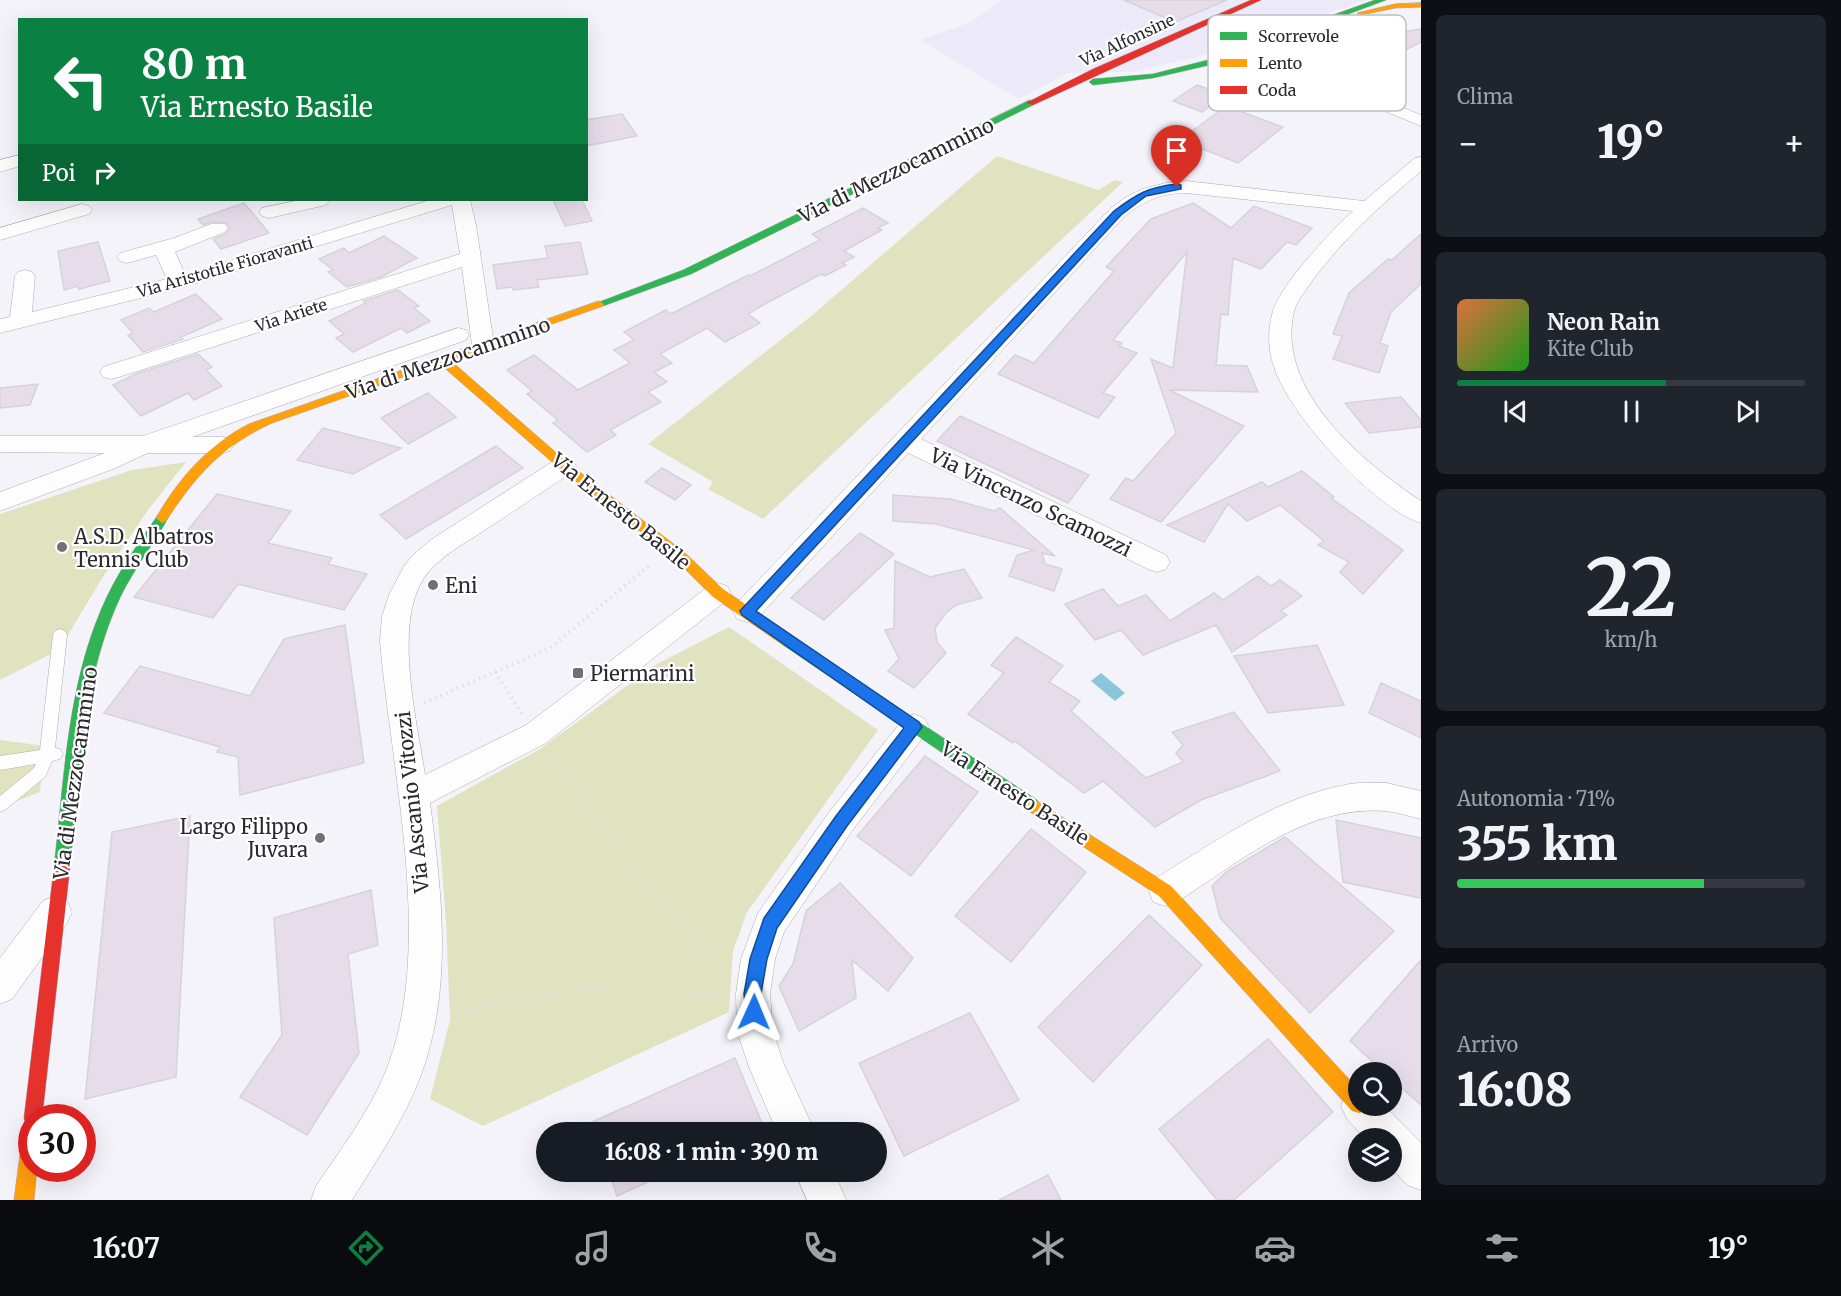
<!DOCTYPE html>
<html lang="it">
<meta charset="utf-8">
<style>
:root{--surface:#171b24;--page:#20242c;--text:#f1f3f6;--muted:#9ea1a6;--line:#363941;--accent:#0b8043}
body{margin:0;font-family:Merriweather,serif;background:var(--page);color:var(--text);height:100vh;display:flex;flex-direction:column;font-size:22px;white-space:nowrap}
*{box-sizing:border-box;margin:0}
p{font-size:20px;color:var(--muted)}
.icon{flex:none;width:33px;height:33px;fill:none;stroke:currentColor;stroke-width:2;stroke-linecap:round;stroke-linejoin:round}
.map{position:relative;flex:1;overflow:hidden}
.sheet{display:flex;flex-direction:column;gap:15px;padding:15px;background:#0d0f14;width:420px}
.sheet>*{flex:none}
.top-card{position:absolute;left:18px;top:18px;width:570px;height:183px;border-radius:0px;box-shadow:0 6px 24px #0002;background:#0b8043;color:#fff;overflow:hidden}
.fabs{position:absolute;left:1348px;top:1062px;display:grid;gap:12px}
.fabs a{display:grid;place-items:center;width:54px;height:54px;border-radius:50%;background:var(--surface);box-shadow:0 6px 24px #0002;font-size:30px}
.speed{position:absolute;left:18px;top:1104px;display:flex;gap:12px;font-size:30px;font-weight:700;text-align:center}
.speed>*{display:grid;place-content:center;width:78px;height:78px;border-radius:50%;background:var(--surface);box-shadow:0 6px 24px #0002;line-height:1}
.speed .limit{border:9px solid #d22;background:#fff;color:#111}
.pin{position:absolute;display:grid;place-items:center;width:51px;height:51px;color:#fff;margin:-62px -26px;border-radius:50% 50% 50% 0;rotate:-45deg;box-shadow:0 0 6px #0007}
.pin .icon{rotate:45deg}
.me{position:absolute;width:66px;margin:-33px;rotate:1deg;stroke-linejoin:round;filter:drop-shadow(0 0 4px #0008)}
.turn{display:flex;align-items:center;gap:21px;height:126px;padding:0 24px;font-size:27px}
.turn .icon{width:78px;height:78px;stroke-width:2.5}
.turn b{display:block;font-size:42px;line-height:51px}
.then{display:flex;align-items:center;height:57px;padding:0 24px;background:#0003;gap:12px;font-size:22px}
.big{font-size:45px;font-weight:800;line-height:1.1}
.sheet .widget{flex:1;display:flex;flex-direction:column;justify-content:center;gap:9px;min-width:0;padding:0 21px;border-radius:9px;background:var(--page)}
.sheet .dial{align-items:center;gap:0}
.dial b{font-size:78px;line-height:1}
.song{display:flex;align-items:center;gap:18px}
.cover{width:72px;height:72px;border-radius:9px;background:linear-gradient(135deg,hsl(20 70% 55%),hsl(120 70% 35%))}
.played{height:6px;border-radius:3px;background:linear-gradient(90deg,var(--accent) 60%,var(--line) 60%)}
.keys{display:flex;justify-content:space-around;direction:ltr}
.heat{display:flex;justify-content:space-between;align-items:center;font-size:33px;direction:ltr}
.charge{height:9px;border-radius:4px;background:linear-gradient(90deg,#34c759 71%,var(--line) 0)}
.trip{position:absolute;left:536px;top:1122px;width:351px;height:60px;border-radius:30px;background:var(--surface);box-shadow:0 6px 24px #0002;font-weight:800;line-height:60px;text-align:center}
.menu{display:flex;height:96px;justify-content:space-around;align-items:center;background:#090b0e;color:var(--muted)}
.menu .icon{width:42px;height:42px}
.menu .on{color:var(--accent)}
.menu b{font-size:27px;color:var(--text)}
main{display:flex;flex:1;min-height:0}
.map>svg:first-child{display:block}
.built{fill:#eceaf9}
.green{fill:#e0e3c0}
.water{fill:#8ac5da}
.building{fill:#e7ddea;stroke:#d6d3d8;stroke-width:1.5}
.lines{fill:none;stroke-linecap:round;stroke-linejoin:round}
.lane-casing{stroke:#adacb2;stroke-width:1}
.street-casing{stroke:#adacb2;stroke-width:1}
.fast-casing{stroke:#adacb2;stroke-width:1}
.slow-casing{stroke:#adacb2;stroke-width:1}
.jam-casing{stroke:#adacb2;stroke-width:1}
.path-far1{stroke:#e0dfe1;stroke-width:4;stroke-dasharray:1.5 4.5;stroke-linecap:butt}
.path{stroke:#e0dfe1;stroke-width:4.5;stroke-dasharray:2 6;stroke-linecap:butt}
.lane{fill:#fdfdfe;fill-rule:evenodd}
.street{fill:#fdfdfe;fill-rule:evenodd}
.fast{fill:#30b455;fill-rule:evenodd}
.slow{fill:#ff9f0a;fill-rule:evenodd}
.jam{fill:#e5322d;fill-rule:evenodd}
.route{fill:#1a73e8;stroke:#114b97;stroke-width:1.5}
.poi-dot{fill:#717077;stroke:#fff;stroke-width:2}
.labels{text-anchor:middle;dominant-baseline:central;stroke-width:4.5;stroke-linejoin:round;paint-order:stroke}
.far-street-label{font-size:16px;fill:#2b2a30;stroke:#fff}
.street-label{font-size:20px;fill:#2b2a30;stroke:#fff}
.poi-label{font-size:20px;fill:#2b2a30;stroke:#fff;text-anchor:start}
.key{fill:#fff;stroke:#bfbfc1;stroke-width:1.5}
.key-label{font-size:16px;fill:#2b2a30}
</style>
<main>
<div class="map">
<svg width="1421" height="1200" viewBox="0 0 1421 1200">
<rect width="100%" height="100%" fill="#f4f3fa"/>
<path class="built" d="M 1001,0 L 1365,0 L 1229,49 L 1133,72 L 1068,73 L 1019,99 L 920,40 L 971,22 Z"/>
<path class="green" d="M 997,156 L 1098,190 L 1115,180 L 1123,182 L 763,519 L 708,489 L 713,482 L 648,444 L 810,317 Z
M 186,462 L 148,510 L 101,580 L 59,650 L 0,680 L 0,514 L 132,470 Z
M 729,627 L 878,730 L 747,912 L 733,951 L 729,1012 L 483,1126 L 430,1099 L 450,1020 L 446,921 L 437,806 L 540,749 L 657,664 Z
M 0,740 L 45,746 L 40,792 L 0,808 Z"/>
<path class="water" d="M 1101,673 L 1125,693 L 1115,701 L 1091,681 Z"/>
<path class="building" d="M 1124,0 L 1227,0 L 1175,22 Z
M 1421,29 L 1421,42 L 1396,55 L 1369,45 L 1391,34 Z
M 1197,85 L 1225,95 L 1202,112 L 1173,101 Z
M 1226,106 L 1283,127 L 1238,163 L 1180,140 Z
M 622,114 L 637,136 L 586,146 L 586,120 Z
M 553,200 L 582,200 L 592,221 L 565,226 Z
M 244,203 L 269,233 L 221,249 L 213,239 L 226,234 L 230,227 L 225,222 L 211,222 L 203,225 L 198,219 Z
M 1193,203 L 1231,228 L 1254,206 L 1312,228 L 1296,245 L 1287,242 L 1261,269 L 1233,258 L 1228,315 L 1221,314 L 1216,365 L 1247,366 L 1258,392 L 1169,390 L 1244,426 L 1161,522 L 1110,499 L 1126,478 L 1133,481 L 1176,433 L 1151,359 L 1173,368 L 1187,252 L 1113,340 L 1122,343 L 1119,346 L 1137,353 L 1103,393 L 1115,397 L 1098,418 L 998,374 L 1015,355 L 1034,363 L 1114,271 L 1106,267 L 1151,219 Z
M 863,208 L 888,223 L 878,228 L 882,230 L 844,251 L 854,257 L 842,263 L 846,265 L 825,276 L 821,274 L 763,305 L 748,314 L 760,323 L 725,342 L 707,328 L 660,354 L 672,363 L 654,372 L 667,382 L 648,392 L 661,402 L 610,430 L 616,435 L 587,452 L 553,423 L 558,420 L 527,394 L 532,391 L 507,370 L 534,355 L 578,390 L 630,363 L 614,350 L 634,340 L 624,332 L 666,310 L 671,314 L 748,275 L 750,276 L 820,240 L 812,234 Z
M 1421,234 L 1421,284 L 1391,312 L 1380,343 L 1388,346 L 1379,373 L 1333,359 L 1342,336 L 1333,334 L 1349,293 L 1388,259 L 1392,260 Z
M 384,236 L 417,258 L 381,277 L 347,287 L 328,272 L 333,270 L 319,259 L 344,248 L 349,253 Z
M 98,242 L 110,281 L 79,289 L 78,286 L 64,290 L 58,251 Z
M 580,242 L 588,274 L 537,280 L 539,287 L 513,290 L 512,287 L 497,289 L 493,265 L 548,258 L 545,246 Z
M 398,290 L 419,306 L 414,308 L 430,321 L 407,333 L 401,328 L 353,352 L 336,338 L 344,334 L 329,321 L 366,303 L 363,301 Z
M 196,294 L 222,319 L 181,337 L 183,339 L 143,352 L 128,335 L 133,333 L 121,320 L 149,308 L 154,312 Z
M 198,354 L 212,367 L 206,370 L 222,386 L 194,400 L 188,393 L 141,416 L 113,385 L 138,373 Z
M 38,384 L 30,405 L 0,408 L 0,388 Z
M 428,393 L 456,417 L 408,444 L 381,418 Z
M 1401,397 L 1421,420 L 1421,427 L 1369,433 L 1345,403 Z
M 960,416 L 1089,475 L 1068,503 L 937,441 Z
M 323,428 L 401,448 L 353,474 L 297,460 Z
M 496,446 L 523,468 L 406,539 L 380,515 Z
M 662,468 L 691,485 L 675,500 L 645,482 Z
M 1302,471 L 1334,497 L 1331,498 L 1403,550 L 1363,594 L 1340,572 L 1349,562 L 1318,545 L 1324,541 L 1280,505 L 1247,521 L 1228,504 L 1204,542 L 1167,525 L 1262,482 L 1268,487 Z
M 217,494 L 291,511 L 268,543 L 332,558 L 328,564 L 367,574 L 344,610 L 238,584 L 213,618 L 134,597 Z
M 893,495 L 951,499 L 994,511 L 1000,508 L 1055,556 L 1042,553 L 1045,564 L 1062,569 L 1054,591 L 1009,576 L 1017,555 L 1034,550 L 936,524 L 893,521 Z
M 860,533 L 894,554 L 824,620 L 791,598 Z
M 895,561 L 930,577 L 964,569 L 982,598 L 956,605 L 945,614 L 935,628 L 937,642 L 946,653 L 914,688 L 888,671 L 899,659 L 885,630 L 894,628 Z
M 1258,576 L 1271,586 L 1280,580 L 1302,596 L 1281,611 L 1287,615 L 1232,652 L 1216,625 L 1143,655 L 1121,630 L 1095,640 L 1065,604 L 1103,589 L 1118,606 L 1146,595 L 1170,621 L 1214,593 L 1223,600 Z
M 345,625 L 364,763 L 240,795 L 238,757 L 217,752 L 220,747 L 104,713 L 140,666 L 250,696 L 284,639 Z
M 1016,637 L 1063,666 L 1049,682 L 1080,701 L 1071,711 L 1146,778 L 1183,762 L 1176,753 L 1183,745 L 1172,732 L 1234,712 L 1280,771 L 1201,800 L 1155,827 L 1103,781 L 1084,793 L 1015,741 L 1013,743 L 968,714 L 1004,673 L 991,665 Z
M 1317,645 L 1344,705 L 1268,713 L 1234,656 Z
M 1381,683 L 1421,701 L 1421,738 L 1369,713 Z
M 925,756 L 978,792 L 911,876 L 857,836 Z
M 190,816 L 176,1077 L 85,1099 L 112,832 Z
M 1336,820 L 1421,838 L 1421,898 L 1343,882 Z
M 1031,829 L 1086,872 L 1011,962 L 955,916 Z
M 1285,837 L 1394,931 L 1310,1013 L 1220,918 L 1212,886 L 1226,872 Z
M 840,883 L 913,958 L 888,991 L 852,960 L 856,998 L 799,1031 L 779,986 L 793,964 L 806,911 Z
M 371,890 L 378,945 L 348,954 L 359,1053 L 307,1135 L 240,1097 L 282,1035 L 274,918 Z
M 1149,915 L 1202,965 L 1093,1082 L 1038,1027 Z
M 1421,960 L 1421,1105 L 1392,1079 L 1392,1072 L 1384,1072 L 1350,1041 Z
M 970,1013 L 1019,1100 L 904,1156 L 859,1063 Z
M 1268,1039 L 1333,1112 L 1234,1200 L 1217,1200 L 1159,1129 Z
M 735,1058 L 764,1128 L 754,1132 L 596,1132 L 592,1122 Z
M 609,1172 L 670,1172 L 617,1196 Z
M 1048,1175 L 1061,1200 L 999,1200 Z"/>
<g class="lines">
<defs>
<path id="lane" d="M 60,629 L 65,631 L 67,635 L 55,748 L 60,749 L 63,754 L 60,759 L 52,761 L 45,777 L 5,810 L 0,812 L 0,796 L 34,768 L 36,764 L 0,770 L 0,756 L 40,750 L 53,635 L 55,631 Z"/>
<path id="street" d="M 1249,45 L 1421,115 L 1421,126 L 1243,53 L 1241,50 L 1243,47 Z
M 20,155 L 20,166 L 0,172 L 0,160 Z
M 1421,157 L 1421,171 C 1381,205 1343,239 1312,281 C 1306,291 1296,301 1294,312 C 1275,390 1364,463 1421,501 L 1421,523 C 1375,509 1291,416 1275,370 C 1268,351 1267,330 1273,311 C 1281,284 1331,231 1353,211 L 1186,193 C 1161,193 1143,201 1124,217 L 921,439 L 1166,555 L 1170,562 L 1166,569 L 1157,572 L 1148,569 L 908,453 L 757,619 L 747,622 L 737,619 L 733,611 L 737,603 L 1110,209 L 1126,197 L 1142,189 L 1166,183 L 1186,181 L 1364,201 L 1415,158 Z
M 300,200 L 329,201 L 326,205 L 269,218 L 262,216 L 259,212 L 262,208 Z
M 430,200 L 470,200 L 476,225 L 494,345 L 491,350 L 483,352 L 475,350 L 472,345 L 462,267 L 119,377 L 111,379 L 103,377 L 100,372 L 103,367 L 460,254 L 452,205 L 177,289 L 0,333 L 0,319 L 10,317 L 15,276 L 18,272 L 25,270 L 32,272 L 35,276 L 32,312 L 167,279 L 156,255 L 127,263 L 120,261 L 117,257 L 120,253 L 174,238 L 211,224 L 225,224 L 228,228 L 225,232 L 175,252 L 185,274 Z
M 82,204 L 89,206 L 92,210 L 89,214 L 0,240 L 0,228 Z
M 458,328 L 466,330 L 469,335 L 466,340 L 192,437 L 222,437 L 230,439 L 234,445 L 230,451 L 222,453 L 148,453 L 113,469 L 0,511 L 0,492 L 105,453 L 0,452 L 0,436 L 143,436 Z
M 564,457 L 573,460 L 576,466 L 573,472 C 543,491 514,511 485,530 C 464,544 438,557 424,578 C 393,624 417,721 425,775 L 526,725 L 709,586 L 718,583 L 727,586 L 731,593 L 727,600 L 546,743 L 430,803 C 442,893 453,988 421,1075 C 404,1120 377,1160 352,1200 L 311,1200 L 316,1186 C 340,1150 368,1114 385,1073 C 436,950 391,772 380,641 L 382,616 L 389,595 L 404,566 L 412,556 L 432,539 L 555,460 Z
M 914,714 L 924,718 L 929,727 L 924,736 L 852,831 L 784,932 L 775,959 L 770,994 L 773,1031 L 783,1062 L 815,1132 L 777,1132 L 749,1067 L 737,1031 L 736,994 L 741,959 L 758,913 L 830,811 L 904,718 Z
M 1386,783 L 1421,791 L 1421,819 C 1409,816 1397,812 1385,811 C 1306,805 1239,862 1177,902 L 1165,906 L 1153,902 L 1149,891 L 1153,880 C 1215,842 1276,797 1350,784 C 1361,782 1374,783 1386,783 Z
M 55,896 L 67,901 L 72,912 L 67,923 L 12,999 L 0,1004 L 0,958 L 43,901 Z
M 1359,1088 L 1359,1106 L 1385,1106 L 1421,1143 L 1421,1190 L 1407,1185 L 1392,1168 L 1392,1138 L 1365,1138 L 1347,1119 L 1341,1106 L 1347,1093 Z
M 795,1172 L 834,1172 L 846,1200 L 807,1200 Z"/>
<path id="fast" d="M 1375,0 L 1386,0 L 1214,64 L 1153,78 L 1093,85 L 1089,82 L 1093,79 L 1153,74 L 1208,60 Z
M 1030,100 L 1034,103 L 1033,105 L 691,274 L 603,306 L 595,306 L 594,304 L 683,270 Z
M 162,513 L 168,518 C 151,549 128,576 115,609 C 81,690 79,781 70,867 L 68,872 L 62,875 L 56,872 L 54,867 C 64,781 67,690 101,610 C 115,576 137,545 158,515 Z
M 788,635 L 1037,800 L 1040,805 L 1037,810 L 1032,812 L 1027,810 L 783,645 L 781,641 L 783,637 Z"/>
<path id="slow" d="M 1421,3 L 1421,7 L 1395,8 L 1361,15 L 1357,13 L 1395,4 Z
M 599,301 L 604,304 L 603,306 L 450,360 L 568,463 L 684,552 L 723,589 L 793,637 L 795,641 L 793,645 L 783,645 L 713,597 L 674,558 L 560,469 L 440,364 L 272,423 C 222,446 196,475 166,521 L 162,523 L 156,518 C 179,478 208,445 249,424 Z
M 1032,798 L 1171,886 L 1359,1090 L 1359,1106 L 1368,1106 L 1366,1111 L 1359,1113 L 1352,1111 L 1159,896 L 1027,810 L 1024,805 L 1027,800 Z
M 32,1123 L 32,1168 L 37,1168 L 34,1200 L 14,1200 L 23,1132 L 25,1125 Z"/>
<path id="jam" d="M 1251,0 L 1261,0 L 1033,105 L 1026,103 L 1093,69 Z
M 62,859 L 68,862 L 70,867 L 42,1118 L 32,1118 L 32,1127 L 26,1125 L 24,1118 L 54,867 L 56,862 Z"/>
</defs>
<use href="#lane" class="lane-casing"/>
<use href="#street" class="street-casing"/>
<use href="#fast" class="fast-casing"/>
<use href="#slow" class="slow-casing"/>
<use href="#jam" class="jam-casing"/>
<path class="path-far1" d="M 495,672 L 522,714
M 424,703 L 550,648 L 651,564
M 551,754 L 575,787"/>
<path class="path" d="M 574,786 L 662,909 L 726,968
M 450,1013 L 572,990 L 725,993"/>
<use href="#lane" class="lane"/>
<use href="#street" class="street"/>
<use href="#fast" class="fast"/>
<use href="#slow" class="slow"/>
<use href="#jam" class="jam"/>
</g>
<path class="route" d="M 1177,184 L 1181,185 L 1181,189 L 1146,196 L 1121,215 L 756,611 L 919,722 L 922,727 L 847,826 L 777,928 L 767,959 L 761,994 L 762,1012 L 760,1019 L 754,1021 L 747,1019 L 744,994 L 750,959 L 764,918 L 836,816 L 904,728 L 742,615 L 740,611 L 1114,211 C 1137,194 1148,187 1177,184 Z"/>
<g class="poi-dot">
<circle cx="62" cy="547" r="6"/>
<circle cx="433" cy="585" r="6"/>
<rect x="572" y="667" width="12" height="12" rx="3"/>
<circle cx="320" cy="838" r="6"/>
</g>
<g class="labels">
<g class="far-street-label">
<text transform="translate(1127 40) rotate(-25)">Via Alfonsine</text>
<text transform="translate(225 267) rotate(-16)">Via Aristotile Fioravanti</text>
<text transform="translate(291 315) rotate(-18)">Via Ariete</text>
</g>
<g class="street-label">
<text transform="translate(896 170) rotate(-26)">Via di Mezzocammino</text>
<text transform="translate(448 358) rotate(-19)">Via di Mezzocammino</text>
<text transform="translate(1031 502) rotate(26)">Via Vincenzo Scamozzi</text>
<text transform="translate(621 511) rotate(39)">Via Ernesto Basile</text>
<text transform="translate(75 773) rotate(-82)">Via di Mezzocammino</text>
<text transform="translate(1015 793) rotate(33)">Via Ernesto Basile</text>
<text transform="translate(412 802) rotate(-96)">Via Ascanio Vitozzi</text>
</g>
<g class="poi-label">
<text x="74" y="536">A.S.D. Albatros<tspan x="74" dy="23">Tennis Club</tspan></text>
<text x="445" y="585">Eni</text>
<text x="590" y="673">Piermarini</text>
<text x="308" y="826" text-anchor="end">Largo Filippo<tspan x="308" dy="23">Juvara</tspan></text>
</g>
</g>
<rect x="1208" y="15" width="198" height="96" rx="9" class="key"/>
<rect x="1220" y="32" width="27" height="8" fill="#30b455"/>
<rect x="1220" y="59" width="27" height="8" fill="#ff9f0a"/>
<rect x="1220" y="86" width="27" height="8" fill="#e5322d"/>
<g class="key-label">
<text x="1258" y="42">Scorrevole</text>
<text x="1258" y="69">Lento</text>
<text x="1258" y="96">Coda</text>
</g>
</svg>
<div class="fabs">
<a><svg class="icon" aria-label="search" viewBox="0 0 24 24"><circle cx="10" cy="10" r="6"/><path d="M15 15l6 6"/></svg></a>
<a><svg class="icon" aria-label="layers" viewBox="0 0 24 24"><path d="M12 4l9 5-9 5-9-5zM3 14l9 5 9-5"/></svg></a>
</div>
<div class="speed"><div class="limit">30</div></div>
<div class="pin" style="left:1177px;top:187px;background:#d93025"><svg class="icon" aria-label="arrive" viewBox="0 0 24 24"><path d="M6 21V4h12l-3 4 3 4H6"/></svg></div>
<svg class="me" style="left:754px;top:1012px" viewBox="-20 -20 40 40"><path d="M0-17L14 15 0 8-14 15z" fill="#1a73e8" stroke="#fff" stroke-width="4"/></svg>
<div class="trip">16:08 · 1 min · 390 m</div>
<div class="top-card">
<div class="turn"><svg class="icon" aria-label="left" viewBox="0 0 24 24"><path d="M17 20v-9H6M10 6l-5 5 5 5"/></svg><div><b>80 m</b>Via Ernesto Basile</div></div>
<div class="then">Poi<svg class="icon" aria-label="right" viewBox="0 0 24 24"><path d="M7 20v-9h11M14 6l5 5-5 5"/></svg></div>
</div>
</div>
<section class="sheet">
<div class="widget"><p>Clima</p>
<div class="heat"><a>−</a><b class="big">19°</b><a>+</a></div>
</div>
<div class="widget">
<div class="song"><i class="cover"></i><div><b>Neon Rain</b><p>Kite Club</p></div></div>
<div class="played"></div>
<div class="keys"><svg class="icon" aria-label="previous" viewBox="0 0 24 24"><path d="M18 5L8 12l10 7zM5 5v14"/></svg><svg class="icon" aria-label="pause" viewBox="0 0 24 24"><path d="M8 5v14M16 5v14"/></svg><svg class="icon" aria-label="next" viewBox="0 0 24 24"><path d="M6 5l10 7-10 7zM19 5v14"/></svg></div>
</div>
<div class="widget dial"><b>22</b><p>km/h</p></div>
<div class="widget"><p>Autonomia · 71%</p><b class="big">355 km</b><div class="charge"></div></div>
<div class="widget"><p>Arrivo</p><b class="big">16:08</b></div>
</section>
</main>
<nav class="menu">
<b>16:07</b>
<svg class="icon on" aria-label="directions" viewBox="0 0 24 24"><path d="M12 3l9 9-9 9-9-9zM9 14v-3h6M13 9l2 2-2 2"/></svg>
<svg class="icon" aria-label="music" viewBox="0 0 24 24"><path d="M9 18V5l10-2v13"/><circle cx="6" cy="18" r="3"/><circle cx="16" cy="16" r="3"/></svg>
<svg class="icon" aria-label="phone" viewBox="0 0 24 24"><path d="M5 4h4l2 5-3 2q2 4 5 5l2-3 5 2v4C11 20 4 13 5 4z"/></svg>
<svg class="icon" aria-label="climate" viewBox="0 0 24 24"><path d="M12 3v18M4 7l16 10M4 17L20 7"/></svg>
<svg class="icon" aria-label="car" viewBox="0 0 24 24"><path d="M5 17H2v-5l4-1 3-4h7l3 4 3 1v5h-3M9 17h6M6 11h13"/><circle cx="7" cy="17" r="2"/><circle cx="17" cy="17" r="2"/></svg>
<svg class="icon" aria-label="filters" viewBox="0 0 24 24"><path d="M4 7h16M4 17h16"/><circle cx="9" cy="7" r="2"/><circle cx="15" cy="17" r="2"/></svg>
<b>19°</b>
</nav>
